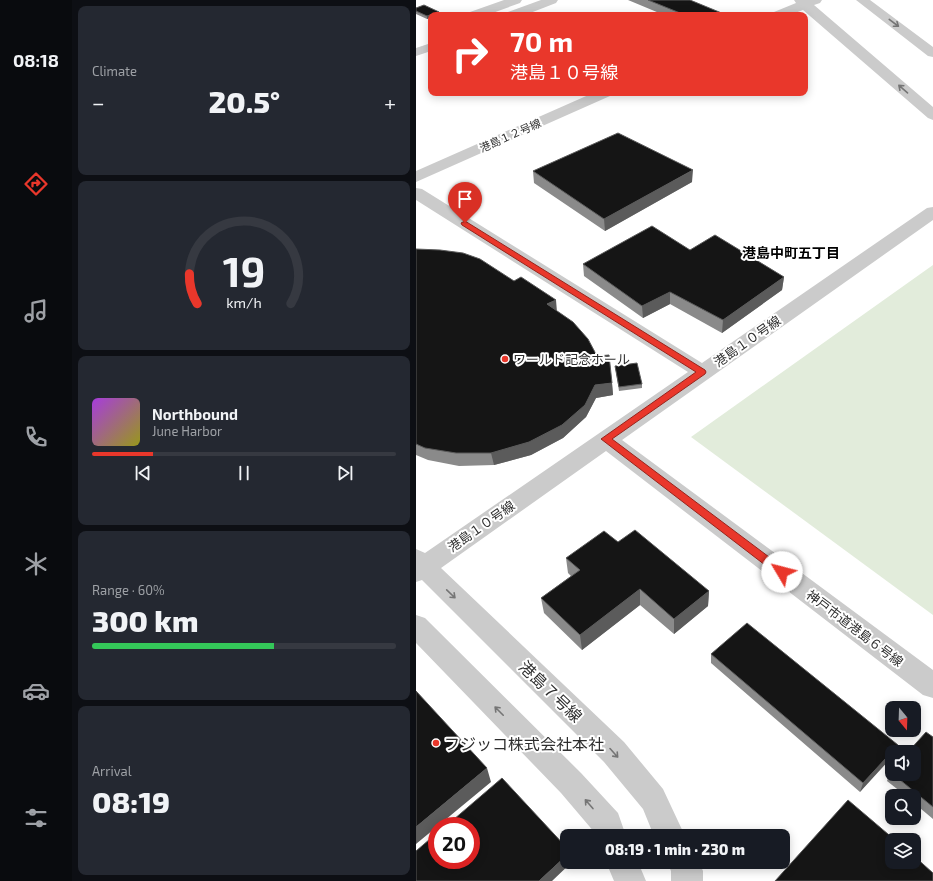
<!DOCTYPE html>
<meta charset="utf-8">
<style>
:root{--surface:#171b24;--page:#242831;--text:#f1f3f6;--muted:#9ea1a6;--line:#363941;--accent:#e9372b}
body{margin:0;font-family:"Exo 2","Noto Sans JP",sans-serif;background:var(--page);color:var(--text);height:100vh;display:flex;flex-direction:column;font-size:15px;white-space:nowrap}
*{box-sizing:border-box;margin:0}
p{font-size:13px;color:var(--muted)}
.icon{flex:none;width:22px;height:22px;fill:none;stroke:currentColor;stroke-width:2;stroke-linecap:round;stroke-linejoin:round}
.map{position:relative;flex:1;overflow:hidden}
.side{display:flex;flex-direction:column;gap:6px;padding:6px;background:#0d0f14;width:344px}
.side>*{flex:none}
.top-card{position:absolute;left:12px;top:12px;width:380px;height:84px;border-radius:8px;box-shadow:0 2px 10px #0003;background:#e9372b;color:#fff;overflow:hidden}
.needle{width:26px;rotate:161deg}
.controls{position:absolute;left:469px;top:701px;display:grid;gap:8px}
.controls a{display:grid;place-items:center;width:36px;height:36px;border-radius:8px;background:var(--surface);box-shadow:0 2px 10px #0003;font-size:20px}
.speed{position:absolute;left:12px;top:817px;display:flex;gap:8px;font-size:20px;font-weight:700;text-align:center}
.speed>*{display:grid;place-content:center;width:52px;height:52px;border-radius:50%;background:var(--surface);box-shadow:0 2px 10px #0003;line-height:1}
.speed .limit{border:6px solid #d22;background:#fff;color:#111}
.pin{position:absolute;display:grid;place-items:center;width:34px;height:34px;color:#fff;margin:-41px -17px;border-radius:50% 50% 50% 0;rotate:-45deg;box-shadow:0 0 4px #0007}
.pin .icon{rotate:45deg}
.me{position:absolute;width:44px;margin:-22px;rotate:307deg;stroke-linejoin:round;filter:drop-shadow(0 0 3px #0008)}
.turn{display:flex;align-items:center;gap:14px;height:84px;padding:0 16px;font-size:18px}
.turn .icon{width:52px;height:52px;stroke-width:2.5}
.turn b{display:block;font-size:28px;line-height:34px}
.big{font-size:30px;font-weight:800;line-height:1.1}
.side .card{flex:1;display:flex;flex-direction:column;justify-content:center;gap:6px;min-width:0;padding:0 14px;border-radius:8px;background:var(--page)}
.side .dial{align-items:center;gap:0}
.dial svg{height:104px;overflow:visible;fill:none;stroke:var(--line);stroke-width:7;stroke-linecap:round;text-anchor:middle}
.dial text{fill:var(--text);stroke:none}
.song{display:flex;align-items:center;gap:12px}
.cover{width:48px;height:48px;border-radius:6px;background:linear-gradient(135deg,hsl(280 70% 55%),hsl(60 70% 35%))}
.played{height:4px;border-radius:2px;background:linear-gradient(90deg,var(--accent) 20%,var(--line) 20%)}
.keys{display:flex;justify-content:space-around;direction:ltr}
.heat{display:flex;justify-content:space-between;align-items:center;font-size:22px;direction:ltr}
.charge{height:6px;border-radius:3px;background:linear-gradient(90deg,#34c759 60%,var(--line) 0)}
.trip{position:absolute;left:144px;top:829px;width:230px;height:40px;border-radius:8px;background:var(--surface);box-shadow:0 2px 10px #0003;font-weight:800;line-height:40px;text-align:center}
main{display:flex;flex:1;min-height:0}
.menu{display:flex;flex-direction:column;width:72px;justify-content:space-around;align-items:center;background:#090b0e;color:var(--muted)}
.menu .icon{width:28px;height:28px}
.menu .on{color:var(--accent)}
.menu b{font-size:18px;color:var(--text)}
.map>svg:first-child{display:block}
.green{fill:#e2ecdb}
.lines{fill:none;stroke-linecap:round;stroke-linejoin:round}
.minor{fill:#cbcbcb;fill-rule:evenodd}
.wall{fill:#8a8a8a}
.shaded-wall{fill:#5b5b5b}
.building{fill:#151515;stroke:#5b5b5b}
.oneway{stroke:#757575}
.route{fill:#e9372b;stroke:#97241c}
.poi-dot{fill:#e9372b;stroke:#fff;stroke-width:1.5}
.labels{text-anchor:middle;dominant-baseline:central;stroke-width:4;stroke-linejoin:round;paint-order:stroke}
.far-street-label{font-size:11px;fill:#2e2e2e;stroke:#fff}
.street-label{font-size:13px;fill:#2e2e2e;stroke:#fff}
.poi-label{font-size:13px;fill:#2e2e2e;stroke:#fff;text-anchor:start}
.neighbourhood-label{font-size:14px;font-weight:bold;fill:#000;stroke:#fff}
.near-street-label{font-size:16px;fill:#2e2e2e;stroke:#fff}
.near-poi-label{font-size:16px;fill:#2e2e2e;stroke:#fff;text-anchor:start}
</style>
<main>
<nav class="menu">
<b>08:18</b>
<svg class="icon on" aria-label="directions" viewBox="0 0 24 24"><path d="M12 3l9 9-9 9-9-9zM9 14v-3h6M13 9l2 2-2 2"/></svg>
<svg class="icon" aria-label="music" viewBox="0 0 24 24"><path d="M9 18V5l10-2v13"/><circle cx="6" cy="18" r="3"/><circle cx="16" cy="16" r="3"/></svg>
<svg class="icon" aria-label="phone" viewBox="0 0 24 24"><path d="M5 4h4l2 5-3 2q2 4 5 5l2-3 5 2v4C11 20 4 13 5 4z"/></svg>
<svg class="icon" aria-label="climate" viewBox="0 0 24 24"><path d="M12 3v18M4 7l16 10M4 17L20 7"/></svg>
<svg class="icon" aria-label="car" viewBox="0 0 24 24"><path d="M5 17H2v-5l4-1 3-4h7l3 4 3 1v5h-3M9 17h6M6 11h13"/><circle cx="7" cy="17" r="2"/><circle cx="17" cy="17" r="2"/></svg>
<svg class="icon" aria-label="filters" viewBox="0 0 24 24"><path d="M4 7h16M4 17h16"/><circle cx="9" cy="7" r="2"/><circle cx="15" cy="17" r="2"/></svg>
</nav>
<section class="side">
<div class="card"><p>Climate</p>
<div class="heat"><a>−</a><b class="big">20.5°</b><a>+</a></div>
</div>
<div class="card dial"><svg viewBox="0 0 100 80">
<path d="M14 69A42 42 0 1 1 86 69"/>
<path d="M14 69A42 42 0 0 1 8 46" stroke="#e9372b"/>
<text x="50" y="56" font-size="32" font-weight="700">19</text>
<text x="50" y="72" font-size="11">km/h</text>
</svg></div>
<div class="card">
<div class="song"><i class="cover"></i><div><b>Northbound</b><p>June Harbor</p></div></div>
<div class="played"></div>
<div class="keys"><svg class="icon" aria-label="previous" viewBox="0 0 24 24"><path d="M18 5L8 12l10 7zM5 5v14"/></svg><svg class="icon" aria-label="pause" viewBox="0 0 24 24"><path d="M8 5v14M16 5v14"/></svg><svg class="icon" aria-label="next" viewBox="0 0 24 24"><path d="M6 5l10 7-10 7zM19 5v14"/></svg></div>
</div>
<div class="card"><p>Range · 60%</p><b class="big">300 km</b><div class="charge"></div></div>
<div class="card"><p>Arrival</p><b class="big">08:19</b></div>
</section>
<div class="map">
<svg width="517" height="881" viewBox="0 0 517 881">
<rect width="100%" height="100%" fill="#fff"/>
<path class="green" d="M 517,265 L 517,615 L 275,437 Z"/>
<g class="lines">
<path class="minor" d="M 88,0 L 106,0 L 104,3 L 71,15 L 53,15 L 54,12 Z
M 125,0 L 142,0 L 140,3 L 109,15 L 91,15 L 92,12 Z
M 378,0 L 406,0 L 404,3 L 398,5 L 517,107 L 517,120 L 512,118 L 387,10 L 374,15 L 357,15 L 358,12 L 380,3 Z
M 440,0 L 454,0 L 517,47 L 517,57 L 512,56 Z
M 15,43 L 15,51 L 0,56 L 0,48 Z
M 177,93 L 196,93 L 194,96 L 0,182 L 0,171 Z
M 0,188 L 6,189 L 286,363 L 511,208 L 517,207 L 517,220 L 206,440 L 517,670 L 517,698 L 507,695 L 190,451 L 25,568 L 208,742 L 247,789 L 269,836 L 238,836 L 227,809 L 188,762 L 6,580 L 0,582 L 0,549 L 9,553 L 272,372 L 0,200 Z
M 0,615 L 9,618 L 165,773 L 202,813 L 210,836 L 180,836 L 179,833 L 145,793 L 0,643 Z
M 190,862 L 222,862 L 230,881 L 198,881 Z
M 251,862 L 283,862 L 287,871 L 287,881 L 255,881 L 255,871 Z"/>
</g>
<path class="wall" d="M 212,0 L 274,0 L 308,15 L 248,15 Z
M 0,8 L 23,15 L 15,15 L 11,19 L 0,14 Z
M 117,171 L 276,182 L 189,231 L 118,183 Z
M 0,249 L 141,311 L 181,356 L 196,383 L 197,395 L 180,398 L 170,417 L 147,438 L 115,455 L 78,465 L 43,466 L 12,460 L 0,455 Z
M 274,250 L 368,277 L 366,290 L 306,333 L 254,304 L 227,318 L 168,276 L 167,264 Z
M 199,366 L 226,384 L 226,388 L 203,391 Z
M 202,542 L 293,591 L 292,606 L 258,634 L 224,605 L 166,650 L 128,613 L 125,598 L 155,576 L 152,573 L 150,558 Z
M 295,654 L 482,745 L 479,752 L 476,752 L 444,792 L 295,663 Z
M 517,737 L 517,819 L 498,803 L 498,796 L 490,796 L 471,781 L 474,772 L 476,770 L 476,774 L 498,774 Z"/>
<path class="shaded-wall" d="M 23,12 L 23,15 L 15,15 L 15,18 L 11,19 L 11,16 Z
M 277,170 L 276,182 L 189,231 L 188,219 Z
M 368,277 L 366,290 L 306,333 L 307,320 Z
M 254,292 L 254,304 L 227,318 L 226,306 Z
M 140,300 L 141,312 L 131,304 Z
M 196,383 L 197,395 L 180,398 L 170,417 L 147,438 L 115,455 L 78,465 L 75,453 L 179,385 Z
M 224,589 L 224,605 L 166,650 L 164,635 Z
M 293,591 L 292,606 L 258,634 L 258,619 Z
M 482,745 L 479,752 L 476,752 L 476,757 L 444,792 L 447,783 Z
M 71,768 L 75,782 L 0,844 L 0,827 Z
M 151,855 L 151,862 L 156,862 L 136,881 L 123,881 Z"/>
<path class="building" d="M 232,0 L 274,0 L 308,14 L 305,15 L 269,15 Z
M 8,5 L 23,12 L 11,16 L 0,11 L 0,8 Z
M 202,133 L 277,170 L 188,219 L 117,171 Z
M 236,226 L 274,250 L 299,235 L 368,277 L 307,320 L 254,292 L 226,306 L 167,264 Z
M 0,249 L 24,250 L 47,253 L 64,259 L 98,281 L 105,277 L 140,300 L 131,304 L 157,322 L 172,339 L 181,356 L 193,355 L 196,383 L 179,385 L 169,405 L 146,425 L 113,442 L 75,453 L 40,453 L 9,448 L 0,444 Z
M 221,363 L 226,384 L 203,387 L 199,366 Z
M 219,530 L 293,591 L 258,619 L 224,589 L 164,635 L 125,598 L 164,570 L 150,558 L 188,531 L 202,542 Z
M 331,623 L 482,745 L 447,783 L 295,654 Z
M 0,691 L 71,768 L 0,827 Z
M 510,732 L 517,737 L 517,807 L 477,774 L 498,774 L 498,752 L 492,752 Z
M 86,778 L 151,848 L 151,855 L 123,881 L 0,881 L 0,851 L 21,833 L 21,860 L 55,860 L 55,826 L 30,826 Z
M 432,800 L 479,840 L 476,840 L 476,862 L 498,862 L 498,856 L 517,873 L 517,881 L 359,881 Z"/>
<defs><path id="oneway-shaft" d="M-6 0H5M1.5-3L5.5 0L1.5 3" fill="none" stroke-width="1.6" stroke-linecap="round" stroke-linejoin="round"/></defs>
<g class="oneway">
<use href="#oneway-shaft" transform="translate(478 23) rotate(37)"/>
<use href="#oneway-shaft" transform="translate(487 89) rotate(-139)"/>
<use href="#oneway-shaft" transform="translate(35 594) rotate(44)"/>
<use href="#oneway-shaft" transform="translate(83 711) rotate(-135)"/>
<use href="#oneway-shaft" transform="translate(198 753) rotate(48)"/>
<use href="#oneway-shaft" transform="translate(173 804) rotate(-131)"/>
</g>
<path class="route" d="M 49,221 L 289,370 L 290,372 L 289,374 L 196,439 L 369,569 L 371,572 L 369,575 L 366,576 L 362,575 L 185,439 L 280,372 L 46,225 L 45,223 Z"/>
<g class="poi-dot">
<circle cx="89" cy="359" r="4"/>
<circle cx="20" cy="743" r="4"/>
</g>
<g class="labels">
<g class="far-street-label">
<text transform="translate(94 135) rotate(-24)">港島１２号線</text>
</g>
<g class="street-label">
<text transform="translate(331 341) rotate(-35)">港島１０号線</text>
<text transform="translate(65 526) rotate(-35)">港島１０号線</text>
<text transform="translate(439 628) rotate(37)">神戸市道港島６号線</text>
</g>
<g class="poi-label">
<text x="97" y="359">ワールド記念ホール</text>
</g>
<g class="neighbourhood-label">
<text x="375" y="252">港島中町五丁目</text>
</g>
<g class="near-street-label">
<text transform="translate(135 691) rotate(44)">港島７号線</text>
</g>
<g class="near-poi-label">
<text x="28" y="743">フジッコ株式会社本社</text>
</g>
</g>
</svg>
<div class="controls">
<a><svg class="needle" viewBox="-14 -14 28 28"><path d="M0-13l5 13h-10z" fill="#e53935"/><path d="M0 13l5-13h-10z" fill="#9ea1a6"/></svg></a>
<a><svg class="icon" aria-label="sound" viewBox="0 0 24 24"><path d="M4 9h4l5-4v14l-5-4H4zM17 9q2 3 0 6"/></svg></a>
<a><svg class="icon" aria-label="search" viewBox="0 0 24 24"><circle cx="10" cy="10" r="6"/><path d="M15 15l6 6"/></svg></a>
<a><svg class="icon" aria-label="layers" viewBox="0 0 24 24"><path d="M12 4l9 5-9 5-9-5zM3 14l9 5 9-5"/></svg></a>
</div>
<div class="speed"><div class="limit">20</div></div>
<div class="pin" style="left:49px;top:223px;background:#d93025"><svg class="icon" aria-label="arrive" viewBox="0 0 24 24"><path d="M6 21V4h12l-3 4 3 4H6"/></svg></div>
<svg class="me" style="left:366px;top:572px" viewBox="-20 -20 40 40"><circle r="19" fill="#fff"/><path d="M0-13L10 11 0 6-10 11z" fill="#e9372b"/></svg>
<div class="trip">08:19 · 1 min · 230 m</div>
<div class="top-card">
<div class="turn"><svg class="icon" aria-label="right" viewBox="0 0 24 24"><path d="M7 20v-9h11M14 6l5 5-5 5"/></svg><div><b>70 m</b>港島１０号線</div></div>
</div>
</div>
</main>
